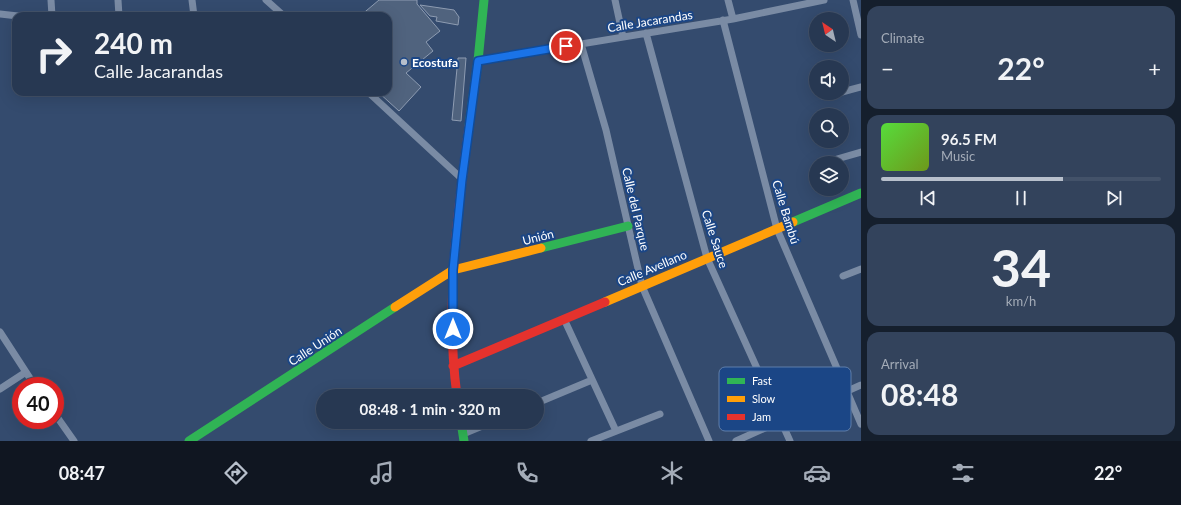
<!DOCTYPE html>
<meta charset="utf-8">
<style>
:root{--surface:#273852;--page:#33435c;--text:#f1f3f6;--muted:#a4acb8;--line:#435269;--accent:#b8c0cc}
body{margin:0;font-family:Lato,sans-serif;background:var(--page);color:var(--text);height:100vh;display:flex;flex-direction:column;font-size:15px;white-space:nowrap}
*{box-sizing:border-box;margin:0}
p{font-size:13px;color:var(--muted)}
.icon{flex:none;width:22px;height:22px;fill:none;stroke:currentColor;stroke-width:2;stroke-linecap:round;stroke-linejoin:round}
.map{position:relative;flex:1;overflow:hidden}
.drawer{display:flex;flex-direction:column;gap:6px;padding:6px;background:#151f2d;width:320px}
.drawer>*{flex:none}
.guide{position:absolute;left:12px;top:12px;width:380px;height:84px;border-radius:12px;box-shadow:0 4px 16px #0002,0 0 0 1px var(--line);background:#273852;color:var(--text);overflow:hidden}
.needle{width:26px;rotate:325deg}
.fabs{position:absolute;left:809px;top:12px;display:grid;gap:8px}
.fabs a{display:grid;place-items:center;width:40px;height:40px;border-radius:50%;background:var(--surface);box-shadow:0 4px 16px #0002,0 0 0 1px var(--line);font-size:20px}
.speed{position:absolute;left:12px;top:377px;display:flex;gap:8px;font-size:20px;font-weight:700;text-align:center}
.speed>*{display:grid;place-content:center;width:52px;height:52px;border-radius:50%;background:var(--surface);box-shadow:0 4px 16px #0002,0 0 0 1px var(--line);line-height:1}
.speed .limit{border:6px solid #d22;background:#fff;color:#111}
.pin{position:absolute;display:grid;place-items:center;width:34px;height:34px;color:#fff;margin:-17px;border:2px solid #fff;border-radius:50%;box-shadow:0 1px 4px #0007}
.me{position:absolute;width:44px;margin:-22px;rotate:0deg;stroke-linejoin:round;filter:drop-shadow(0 0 3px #0008)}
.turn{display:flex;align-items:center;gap:14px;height:84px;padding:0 16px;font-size:18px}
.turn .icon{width:52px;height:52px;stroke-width:2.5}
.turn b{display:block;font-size:28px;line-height:34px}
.big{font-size:30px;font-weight:700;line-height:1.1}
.drawer .tile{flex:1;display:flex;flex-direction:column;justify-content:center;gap:6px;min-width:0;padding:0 14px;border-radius:12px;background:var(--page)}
.drawer .dial{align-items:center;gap:0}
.dial b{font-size:52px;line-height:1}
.song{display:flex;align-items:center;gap:12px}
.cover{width:48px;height:48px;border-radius:6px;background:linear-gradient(135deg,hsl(110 70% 55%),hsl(80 70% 35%))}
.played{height:4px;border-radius:2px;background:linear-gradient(90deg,var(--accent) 65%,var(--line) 65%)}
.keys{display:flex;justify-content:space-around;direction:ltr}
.heat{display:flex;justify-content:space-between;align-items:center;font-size:22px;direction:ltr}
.trip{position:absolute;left:316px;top:389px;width:228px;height:40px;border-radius:20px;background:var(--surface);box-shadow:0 4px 16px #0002,0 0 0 1px var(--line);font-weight:700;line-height:40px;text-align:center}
.dock{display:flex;height:64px;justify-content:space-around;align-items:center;background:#101621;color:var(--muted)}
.dock .icon{width:28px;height:28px}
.dock .on{color:var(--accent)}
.dock b{font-size:18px;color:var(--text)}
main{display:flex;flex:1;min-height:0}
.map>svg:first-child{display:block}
.building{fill:#50637e;stroke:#8e9cb2}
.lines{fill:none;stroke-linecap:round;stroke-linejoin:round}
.street{stroke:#7a8ba4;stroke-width:7}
.fast{stroke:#30b455;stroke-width:9}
.slow{stroke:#ff9f0a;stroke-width:9}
.jam{stroke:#e5322d;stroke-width:9}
.route-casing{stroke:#114b97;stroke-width:10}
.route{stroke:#1a73e8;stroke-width:7}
.poi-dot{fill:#b8c0cc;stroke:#1b4686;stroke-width:1.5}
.labels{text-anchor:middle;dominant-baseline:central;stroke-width:4;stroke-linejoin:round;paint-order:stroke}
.street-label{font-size:12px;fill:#fff;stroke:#1b4686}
.poi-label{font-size:12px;font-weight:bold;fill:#fff;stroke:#1b4686;text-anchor:start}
.key{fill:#1b4686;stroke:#5f7eaa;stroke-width:1}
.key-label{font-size:11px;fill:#fff}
</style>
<main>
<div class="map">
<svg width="861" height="441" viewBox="0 0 861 441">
<rect width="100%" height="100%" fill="#344b6e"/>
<path class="building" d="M 379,0 L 417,0 L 417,4 L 440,31 L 426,42 L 433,51 L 406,73 L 421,87 L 399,111 L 378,92 L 388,92 L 388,16 L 360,16 Z
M 420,5 L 454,10 L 459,17 L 458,25 L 436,21 L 437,17 L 430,16 Z
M 458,58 L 466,58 L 461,121 L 452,120 Z"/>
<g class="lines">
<path class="street" d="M 51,0 L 52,16
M 118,0 L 119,16
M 192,0 L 194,16
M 266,0 L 284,16
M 615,0 L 623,37
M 728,0 L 733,19
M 853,0 L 861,35
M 0,14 L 18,16
M 723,20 L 777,229 L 861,424
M 646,33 L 707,258 L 790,441
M 581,44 L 606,130 L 642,286 L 709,441
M 478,61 L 733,19 L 824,0
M 368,92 L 462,179
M 842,92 L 861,87
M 823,96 L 837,93
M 837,159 L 861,152
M 843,276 L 861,269
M 564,319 L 616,431
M 0,332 L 35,386
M 0,389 L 26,372
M 537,403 L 592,380
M 55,414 L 74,441
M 463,434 L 492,422
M 591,441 L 660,414
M 736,441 L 861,385"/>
<path class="fast" d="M 469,126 L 478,61 L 484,0
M 793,222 L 861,193
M 541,248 L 628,226
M 461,422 L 464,441
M 189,441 L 395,307"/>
<path class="slow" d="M 605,302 L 793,222
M 395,307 L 453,270 L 541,248"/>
<path class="jam" d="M 453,366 L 605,302
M 457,396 C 445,307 457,215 469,126"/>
</g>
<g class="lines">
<defs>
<path id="route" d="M 453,329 L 453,270 L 462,180 L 478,61 L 566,46"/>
</defs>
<use href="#route" class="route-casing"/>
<use href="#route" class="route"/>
</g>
<circle class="poi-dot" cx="404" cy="62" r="4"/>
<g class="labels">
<g class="street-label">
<text transform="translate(650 21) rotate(-9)">Calle Jacarandas</text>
<text transform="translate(636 209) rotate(77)">Calle del Parque</text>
<text transform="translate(786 212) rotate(73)">Calle Bambú</text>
<text transform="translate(538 237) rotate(-14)">Unión</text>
<text transform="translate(715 239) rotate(72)">Calle Sauce</text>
<text transform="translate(652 268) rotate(-23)">Calle Avellano</text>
<text transform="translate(315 346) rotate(-33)">Calle Unión</text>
</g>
<g class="poi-label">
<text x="412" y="62">Ecostufa</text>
</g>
</g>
<rect x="719" y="367" width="132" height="64" rx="6" class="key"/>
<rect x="727" y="378" width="18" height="6" fill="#30b455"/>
<rect x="727" y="396" width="18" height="6" fill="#ff9f0a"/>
<rect x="727" y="414" width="18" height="6" fill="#e5322d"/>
<g class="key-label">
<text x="752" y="385">Fast</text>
<text x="752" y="403">Slow</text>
<text x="752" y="421">Jam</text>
</g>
</svg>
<div class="fabs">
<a><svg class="needle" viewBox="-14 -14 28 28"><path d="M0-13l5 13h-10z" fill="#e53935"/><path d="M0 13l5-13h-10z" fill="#a4acb8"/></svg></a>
<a><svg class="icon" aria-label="sound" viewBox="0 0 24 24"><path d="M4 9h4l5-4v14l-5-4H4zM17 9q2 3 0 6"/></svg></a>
<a><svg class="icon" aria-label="search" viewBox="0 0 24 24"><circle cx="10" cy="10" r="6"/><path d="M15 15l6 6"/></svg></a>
<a><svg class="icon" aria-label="layers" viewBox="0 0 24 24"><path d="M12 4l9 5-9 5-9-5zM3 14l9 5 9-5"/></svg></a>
</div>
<div class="speed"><div class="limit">40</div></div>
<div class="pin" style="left:566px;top:46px;background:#d93025"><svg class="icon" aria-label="arrive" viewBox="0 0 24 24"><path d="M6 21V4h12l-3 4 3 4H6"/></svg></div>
<svg class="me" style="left:453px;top:329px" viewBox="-20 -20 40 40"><circle r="17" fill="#1a73e8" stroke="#fff" stroke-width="3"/><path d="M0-11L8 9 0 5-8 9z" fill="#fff"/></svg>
<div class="trip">08:48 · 1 min · 320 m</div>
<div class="guide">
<div class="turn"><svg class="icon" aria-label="right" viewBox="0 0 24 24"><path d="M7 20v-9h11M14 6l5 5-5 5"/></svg><div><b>240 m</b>Calle Jacarandas</div></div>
</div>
</div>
<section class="drawer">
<div class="tile"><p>Climate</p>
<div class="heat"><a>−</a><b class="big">22°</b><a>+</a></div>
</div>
<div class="tile">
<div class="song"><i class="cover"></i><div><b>96.5 FM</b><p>Music</p></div></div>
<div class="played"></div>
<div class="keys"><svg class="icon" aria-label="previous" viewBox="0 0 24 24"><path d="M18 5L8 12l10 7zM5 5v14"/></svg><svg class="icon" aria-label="pause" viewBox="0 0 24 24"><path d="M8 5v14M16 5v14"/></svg><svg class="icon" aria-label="next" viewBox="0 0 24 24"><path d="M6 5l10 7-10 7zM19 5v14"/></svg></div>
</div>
<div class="tile dial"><b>34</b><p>km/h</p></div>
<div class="tile"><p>Arrival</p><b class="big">08:48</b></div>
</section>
</main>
<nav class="dock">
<b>08:47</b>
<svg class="icon on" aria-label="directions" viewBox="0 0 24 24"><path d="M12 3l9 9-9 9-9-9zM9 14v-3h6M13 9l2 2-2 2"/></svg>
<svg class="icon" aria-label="music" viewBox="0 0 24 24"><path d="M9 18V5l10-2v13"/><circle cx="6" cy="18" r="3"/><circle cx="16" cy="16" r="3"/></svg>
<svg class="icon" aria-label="phone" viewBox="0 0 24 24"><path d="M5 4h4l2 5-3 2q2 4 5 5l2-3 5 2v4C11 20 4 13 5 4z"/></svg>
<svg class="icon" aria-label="climate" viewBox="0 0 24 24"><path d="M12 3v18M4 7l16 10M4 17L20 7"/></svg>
<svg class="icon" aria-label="car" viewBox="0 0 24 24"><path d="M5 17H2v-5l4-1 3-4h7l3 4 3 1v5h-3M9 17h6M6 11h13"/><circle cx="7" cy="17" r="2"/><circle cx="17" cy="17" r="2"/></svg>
<svg class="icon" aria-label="filters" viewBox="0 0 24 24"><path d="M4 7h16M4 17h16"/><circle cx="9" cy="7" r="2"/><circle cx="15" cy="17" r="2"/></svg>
<b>22°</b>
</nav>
